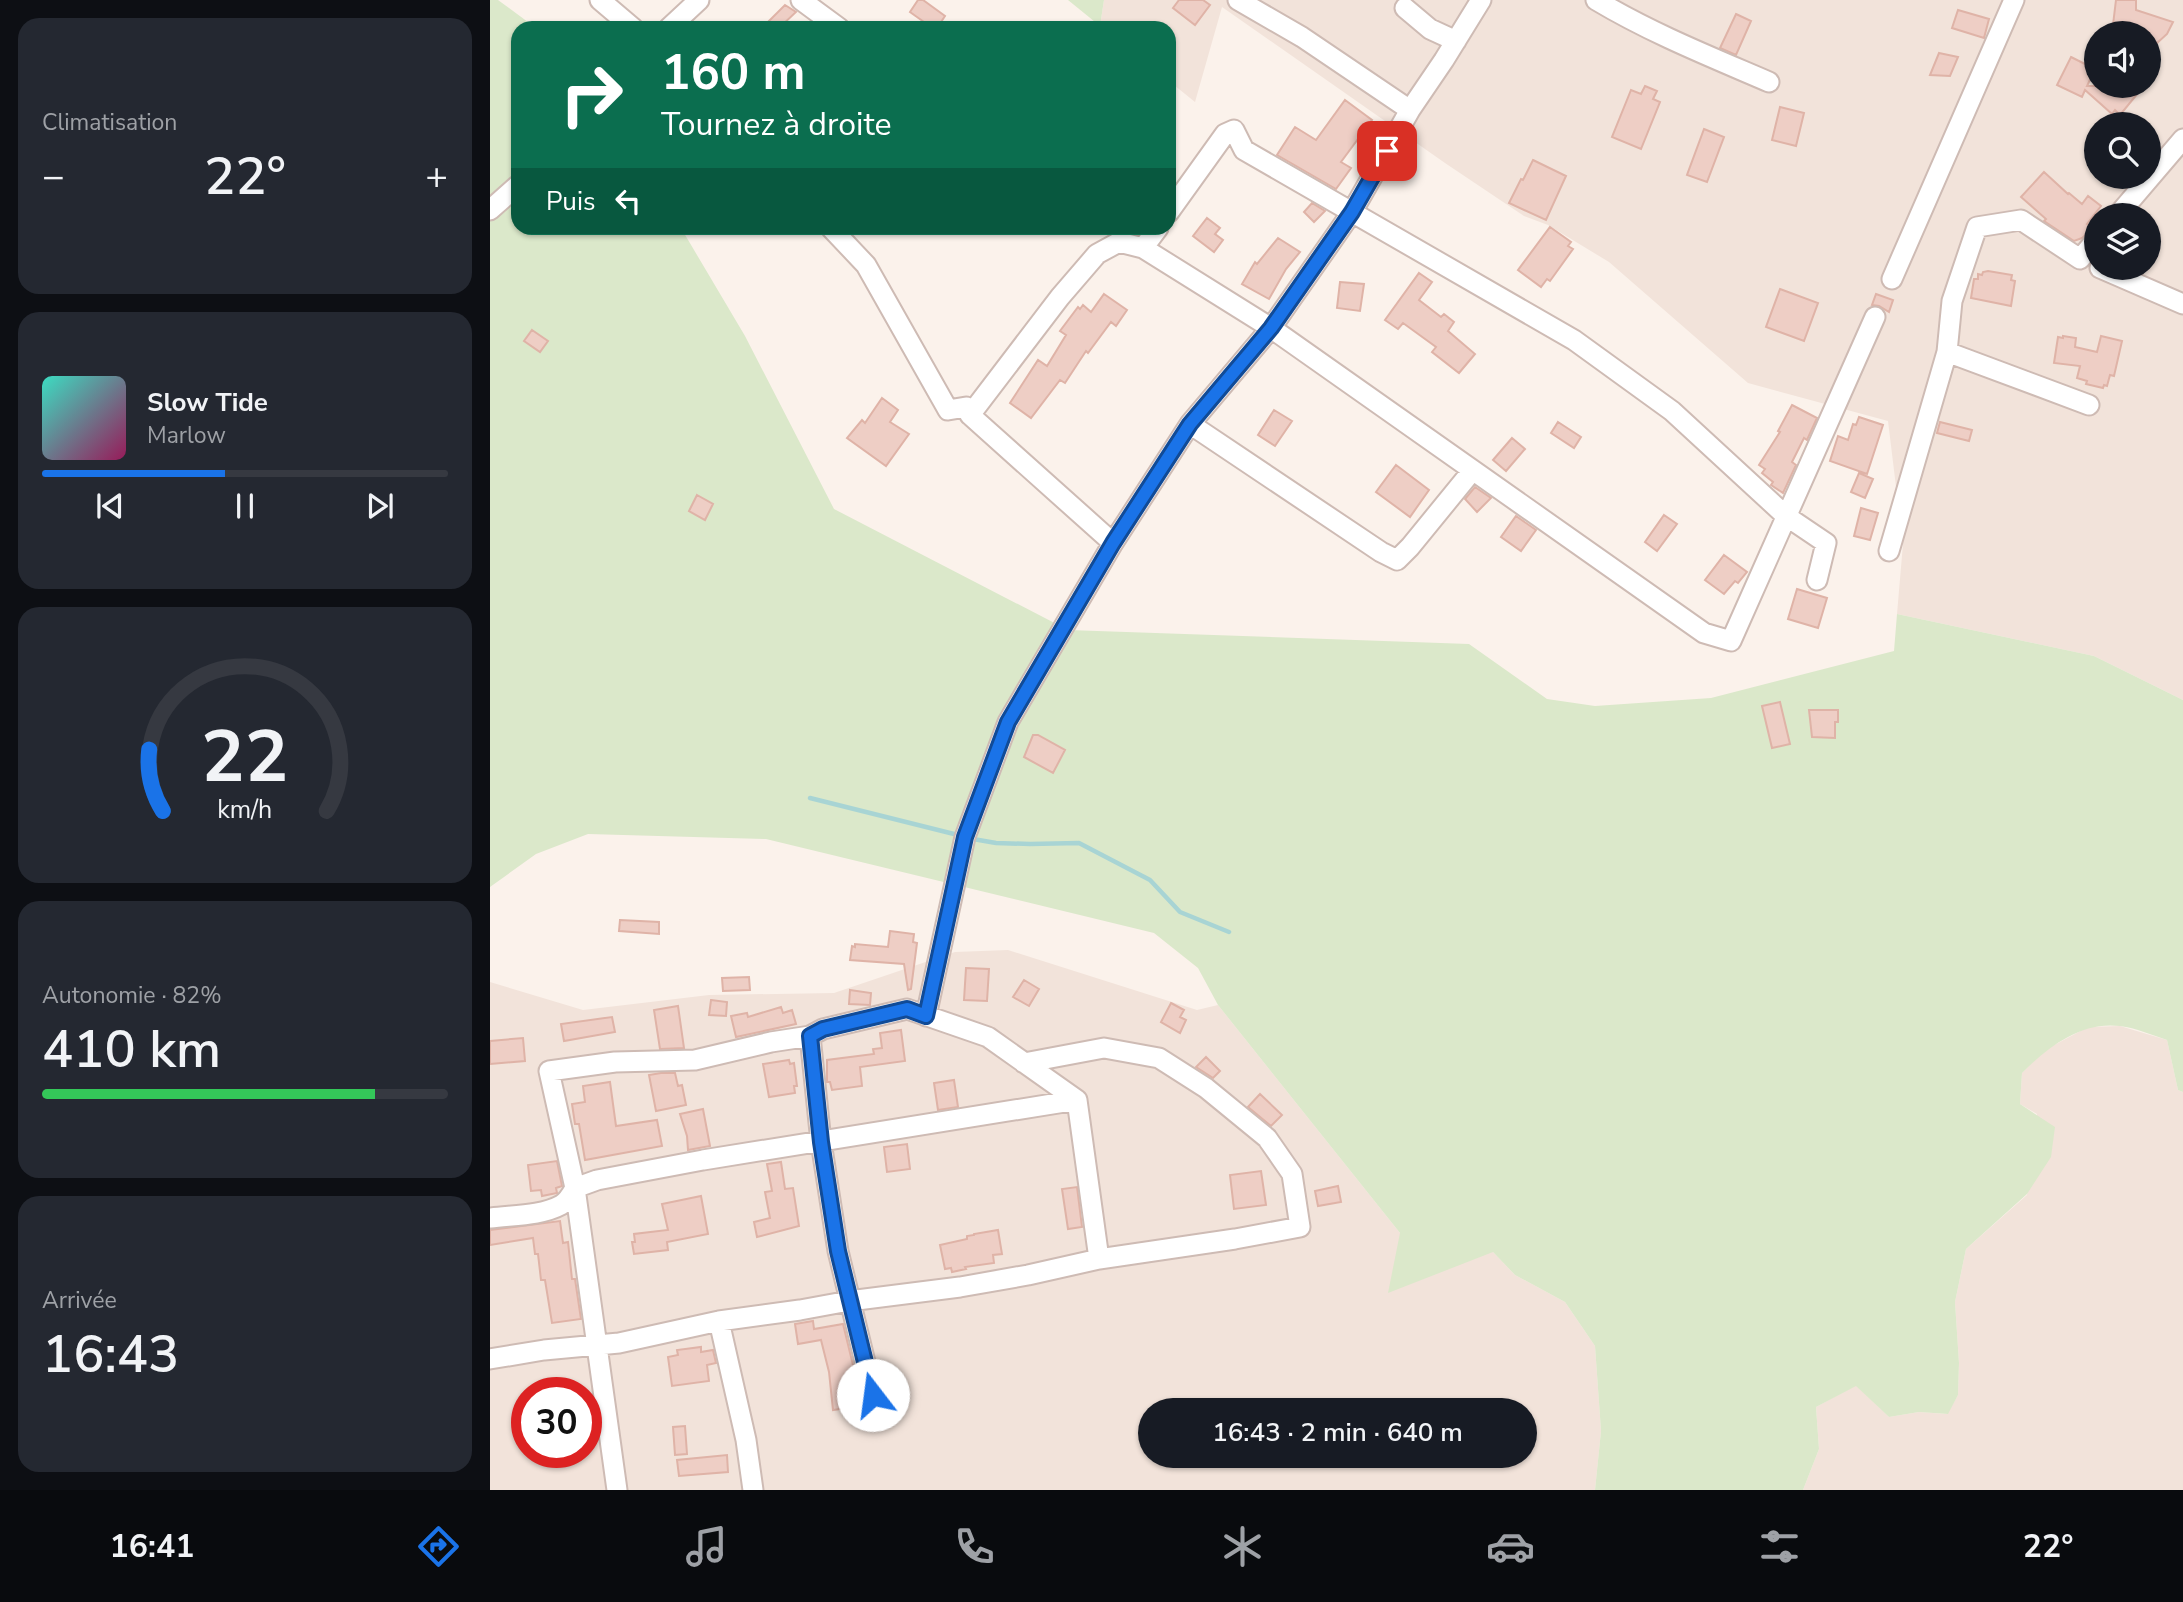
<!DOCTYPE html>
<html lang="fr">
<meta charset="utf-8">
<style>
:root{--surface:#171b24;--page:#242831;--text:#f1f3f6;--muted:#9ea1a6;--line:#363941;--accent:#1a73e8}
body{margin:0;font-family:"Nunito Sans",sans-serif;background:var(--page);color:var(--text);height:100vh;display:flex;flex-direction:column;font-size:26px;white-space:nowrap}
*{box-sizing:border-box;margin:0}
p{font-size:23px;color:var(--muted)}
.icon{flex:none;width:38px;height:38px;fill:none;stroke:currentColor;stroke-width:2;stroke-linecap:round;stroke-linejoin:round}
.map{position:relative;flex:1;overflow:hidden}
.panel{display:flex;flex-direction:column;gap:18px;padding:18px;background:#0d0f14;width:490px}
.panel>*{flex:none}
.top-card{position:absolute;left:21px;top:21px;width:665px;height:214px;border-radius:21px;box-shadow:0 2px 5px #0004;background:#0b6e4f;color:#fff;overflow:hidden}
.tools{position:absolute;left:1594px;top:21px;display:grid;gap:14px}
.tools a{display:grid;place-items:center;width:77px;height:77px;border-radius:50%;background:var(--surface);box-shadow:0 2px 5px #0004;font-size:35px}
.speed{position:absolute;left:21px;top:1377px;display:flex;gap:14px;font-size:35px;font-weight:700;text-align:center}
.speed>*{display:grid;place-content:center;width:91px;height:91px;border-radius:50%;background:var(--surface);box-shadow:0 2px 5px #0004;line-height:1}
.speed .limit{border:10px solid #d22;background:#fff;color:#111}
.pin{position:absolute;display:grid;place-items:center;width:60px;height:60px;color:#fff;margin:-30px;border-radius:14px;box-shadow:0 4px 10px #0006}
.me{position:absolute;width:77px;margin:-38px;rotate:345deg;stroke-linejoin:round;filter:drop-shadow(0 0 5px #0008)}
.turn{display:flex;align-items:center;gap:24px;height:147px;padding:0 35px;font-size:32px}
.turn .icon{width:91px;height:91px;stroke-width:2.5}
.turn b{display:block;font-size:49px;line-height:60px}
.then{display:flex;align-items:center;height:66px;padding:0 35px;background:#0003;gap:14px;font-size:26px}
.big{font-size:52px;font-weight:600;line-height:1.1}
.panel .card{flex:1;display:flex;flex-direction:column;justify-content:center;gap:10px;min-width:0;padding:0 24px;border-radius:21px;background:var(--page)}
.panel .dial{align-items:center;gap:0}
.dial svg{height:182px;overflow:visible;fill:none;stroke:var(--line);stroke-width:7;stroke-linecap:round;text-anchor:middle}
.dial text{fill:var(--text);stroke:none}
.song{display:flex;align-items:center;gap:21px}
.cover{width:84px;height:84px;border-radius:10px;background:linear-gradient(135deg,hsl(170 70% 55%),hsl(330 70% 35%))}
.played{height:7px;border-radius:4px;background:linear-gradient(90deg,var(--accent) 45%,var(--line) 45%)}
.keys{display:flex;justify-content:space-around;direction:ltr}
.heat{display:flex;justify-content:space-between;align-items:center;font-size:38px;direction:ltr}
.charge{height:10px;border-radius:5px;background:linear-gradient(90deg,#34c759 82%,var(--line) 0)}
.trip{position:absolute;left:648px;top:1398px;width:399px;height:70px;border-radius:35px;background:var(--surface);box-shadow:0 2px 5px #0004;font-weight:600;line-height:70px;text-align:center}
.menu{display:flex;height:112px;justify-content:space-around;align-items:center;background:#090b0e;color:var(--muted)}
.menu .icon{width:49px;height:49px}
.menu .current{color:var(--accent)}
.menu b{font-size:32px;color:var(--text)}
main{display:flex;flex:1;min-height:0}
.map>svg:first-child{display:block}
.residential{fill:#f2e3da;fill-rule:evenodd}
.green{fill:#dbe8ca}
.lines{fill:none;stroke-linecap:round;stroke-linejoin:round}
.stream{stroke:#a8d4d4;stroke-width:4.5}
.building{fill:#eecec5;stroke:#dfb3a7;stroke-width:2}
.minor-casing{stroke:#cebbb4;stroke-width:23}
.minor{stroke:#fff;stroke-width:19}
.route-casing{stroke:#114b97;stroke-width:18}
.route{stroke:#1a73e8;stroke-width:12}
</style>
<main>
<section class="panel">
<div class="card"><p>Climatisation</p>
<div class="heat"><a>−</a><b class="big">22°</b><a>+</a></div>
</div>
<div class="card">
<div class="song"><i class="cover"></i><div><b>Slow Tide</b><p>Marlow</p></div></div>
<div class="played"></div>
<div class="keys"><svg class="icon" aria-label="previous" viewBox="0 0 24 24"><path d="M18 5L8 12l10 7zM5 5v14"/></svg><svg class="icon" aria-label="pause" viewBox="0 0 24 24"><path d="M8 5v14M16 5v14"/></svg><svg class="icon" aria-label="next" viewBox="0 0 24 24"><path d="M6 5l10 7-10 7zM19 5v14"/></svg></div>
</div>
<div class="card dial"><svg viewBox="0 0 100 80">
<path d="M14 69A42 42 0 1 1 86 69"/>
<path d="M14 69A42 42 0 0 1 8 42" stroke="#1a73e8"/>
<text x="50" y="56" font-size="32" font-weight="700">22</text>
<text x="50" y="72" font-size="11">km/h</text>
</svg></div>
<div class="card"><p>Autonomie · 82%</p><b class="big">410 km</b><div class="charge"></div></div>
<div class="card"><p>Arrivée</p><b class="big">16:43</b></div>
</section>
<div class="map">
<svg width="1693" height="1490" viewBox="0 0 1693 1490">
<rect width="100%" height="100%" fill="#fbf2eb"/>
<path class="residential" d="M 614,0 L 1693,0 L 1693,700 L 1604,656 L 1407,614 L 1413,544 L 1398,421 L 1258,383 L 1119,262 L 1058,225 L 1034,216 L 955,163 L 732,7 L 705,102 L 679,81 L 679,28 L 613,28 L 610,26 ZM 1606,33 L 1659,33 L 1659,86 L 1606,86 ZM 1606,124 L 1659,124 L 1659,177 L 1606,177 ZM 1606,215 L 1659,215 L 1659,268 L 1606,268 Z
M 518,950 L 707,1010 L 728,1005 L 910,1233 L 1003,1252 L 1025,1275 L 1075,1302 L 1105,1346 L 1111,1431 L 1105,1490 L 0,1490 L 0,982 L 93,1010 L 219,995 L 344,993 L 465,952 ZM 37,1393 L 96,1393 L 96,1452 L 37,1452 ZM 660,1410 L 1034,1410 L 1034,1456 L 660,1456 Z
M 1630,1026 L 1677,1040 L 1688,1090 L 1693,1092 L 1693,1490 L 1313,1490 L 1329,1449 L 1326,1407 L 1366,1385 L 1399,1417 L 1429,1412 L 1457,1414 L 1468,1395 L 1469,1363 L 1465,1302 L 1476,1249 L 1537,1195 L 1547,1114 L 1530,1104 L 1532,1073 L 1553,1051 L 1598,1027 Z"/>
<path class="green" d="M 0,0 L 8,0 L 46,28 L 28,28 L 28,228 L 191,228 L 255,336 L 344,509 L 578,630 L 979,644 L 1057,699 L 1105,706 L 1221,698 L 1404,651 L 1407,614 L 1604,656 L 1693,700 L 1693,1092 L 1688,1090 L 1677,1040 C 1662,1035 1646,1028 1630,1026 C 1591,1021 1558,1047 1532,1073 L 1530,1104 L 1565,1127 L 1561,1157 L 1537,1194 L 1476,1249 L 1465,1302 L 1469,1363 L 1468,1395 L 1458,1414 L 1429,1412 L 1399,1417 L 1366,1386 L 1326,1407 L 1329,1449 L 1313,1490 L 1105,1490 L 1111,1431 L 1105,1346 L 1075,1302 L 1025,1275 L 1003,1252 L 898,1293 L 910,1233 L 728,1005 L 708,968 L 664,933 L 276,839 L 98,834 L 46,854 L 0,887 Z
M 578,0 L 614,0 L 610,26 Z"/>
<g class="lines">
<path class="stream" d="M 320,798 L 468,835
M 483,839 L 506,843 L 540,844 L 589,843 L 660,880 L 690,912 L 739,932"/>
</g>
<path class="building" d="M 428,0 L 433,0 L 455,16 L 447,28 L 430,28 L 434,22 L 420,12 Z
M 689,0 L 713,0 L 720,5 L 705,25 L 683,8 Z
M 1626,0 L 1646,0 L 1646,10 L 1683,22 L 1677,34 L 1667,43 L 1659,40 L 1659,33 L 1622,33 Z
M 295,5 L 306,12 L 289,28 L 272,28 Z
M 1468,10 L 1499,19 L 1494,38 L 1462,28 Z
M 1246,14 L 1261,21 L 1246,55 L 1230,48 Z
M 1449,53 L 1468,57 L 1460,76 L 1440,75 Z
M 1581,57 L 1605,69 L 1597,86 L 1640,86 L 1648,93 L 1630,115 L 1625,110 L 1622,114 L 1595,90 L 1592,97 L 1567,85 Z
M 1155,86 L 1167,91 L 1163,99 L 1170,102 L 1151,149 L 1122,137 L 1141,90 L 1151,94 Z
M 855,100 L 882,120 L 851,162 L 861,168 L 846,189 L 787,155 L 805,127 L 826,140 Z
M 1290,107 L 1314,113 L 1306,146 L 1282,140 Z
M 1214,129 L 1234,137 L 1217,182 L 1197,175 Z
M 1043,160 L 1076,176 L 1056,220 L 1019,203 L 1031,179 L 1033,180 Z
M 1554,172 L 1578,194 L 1579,193 L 1592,204 L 1598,196 L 1611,206 L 1597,224 L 1604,228 L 1592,238 L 1584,241 L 1554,221 L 1556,219 L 1531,197 Z
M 822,203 L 835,211 L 824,222 L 814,212 Z
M 717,218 L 730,228 L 725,234 L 733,240 L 724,252 L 703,236 Z
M 1060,227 L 1081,242 L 1078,246 L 1083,249 L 1060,281 L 1057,279 L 1051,287 L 1028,270 Z
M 788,238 L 810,252 L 796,269 L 779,299 L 752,284 L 765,262 L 767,264 Z
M 1498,271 L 1522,275 L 1521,280 L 1525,281 L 1521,306 L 1481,298 L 1484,279 L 1488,279 L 1488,274 L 1492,275 L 1493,272 Z
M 929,273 L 942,282 L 929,300 L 951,317 L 954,314 L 964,322 L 958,331 L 985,354 L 969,373 L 942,352 L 946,347 L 913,323 L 908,329 L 895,320 Z
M 850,282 L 874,284 L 870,311 L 847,308 Z
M 1290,289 L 1328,303 L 1314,341 L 1276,327 Z
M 614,294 L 637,310 L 626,326 L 621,322 L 598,353 L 596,351 L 575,383 L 570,380 L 541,418 L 520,403 L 548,360 L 557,366 L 576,335 L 570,331 L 588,307 L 590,309 L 593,305 L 601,312 Z
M 1386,294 L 1403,300 L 1399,312 L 1389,306 L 1382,305 Z
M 42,330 L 58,341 L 50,352 L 34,341 Z
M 1573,336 L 1586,338 L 1585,347 L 1607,352 L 1611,336 L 1632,341 L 1624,376 L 1620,375 L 1617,386 L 1614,385 L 1613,388 L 1596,384 L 1597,381 L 1587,378 L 1590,366 L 1564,363 L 1568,337 L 1573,338 Z
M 392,398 L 408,410 L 400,422 L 419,434 L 396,466 L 357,438 L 372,420 L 375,423 Z
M 1302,405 L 1327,418 L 1317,440 L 1314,438 L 1302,462 L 1306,465 L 1293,493 L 1281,485 L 1283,482 L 1272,473 L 1275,469 L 1269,465 L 1290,432 L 1288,431 Z
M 784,410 L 802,421 L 785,446 L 768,435 Z
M 1369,417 L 1393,425 L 1377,474 L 1340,461 L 1348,436 L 1358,440 L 1363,424 L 1366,425 Z
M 1068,422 L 1091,437 L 1084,448 L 1061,433 Z
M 1450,422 L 1482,430 L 1479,441 L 1447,433 Z
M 1022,438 L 1035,449 L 1016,471 L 1003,460 Z
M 906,465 L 939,490 L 920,517 L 886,492 Z
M 1369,473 L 1383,479 L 1375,498 L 1361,492 Z
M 985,487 L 1001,498 L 987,512 L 975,499 Z
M 207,495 L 223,504 L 215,520 L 199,511 Z
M 1371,508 L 1388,513 L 1380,540 L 1364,536 Z
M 1174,515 L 1187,524 L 1167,551 L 1155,542 Z
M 1026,516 L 1046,530 L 1031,551 L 1011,537 Z
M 1234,555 L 1257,572 L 1248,583 L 1245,581 L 1234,594 L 1215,580 Z
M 1307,589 L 1337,598 L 1328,628 L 1298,619 Z
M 1290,702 L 1300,744 L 1282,748 L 1272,706 Z
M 1319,710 L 1348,710 L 1348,722 L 1345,722 L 1345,738 L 1322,737 Z
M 543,735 L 548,735 L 575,750 L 563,773 L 534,757 Z
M 130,920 L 169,922 L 169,934 L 129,931 Z
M 400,931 L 424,934 L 423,942 L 427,943 L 421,989 L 418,990 L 414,964 L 360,960 L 362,946 L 365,947 L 365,944 L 398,947 Z
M 476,968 L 499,969 L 497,1001 L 474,1000 Z
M 259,977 L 260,990 L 233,991 L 232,978 Z
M 534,980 L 549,989 L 539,1006 L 523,997 Z
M 360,990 L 381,993 L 380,1005 L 359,1004 Z
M 221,1000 L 237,1002 L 236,1016 L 219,1015 Z
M 681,1003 L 694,1010 L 690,1017 L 696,1020 L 690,1033 L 671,1022 Z
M 188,1006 L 194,1048 L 170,1049 L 164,1010 Z
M 291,1007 L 293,1013 L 302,1010 L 306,1024 L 246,1037 L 241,1016 L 257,1013 L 258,1017 Z
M 122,1017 L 125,1032 L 74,1041 L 71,1024 Z
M 411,1030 L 415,1061 L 370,1067 L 372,1086 L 342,1090 L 340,1082 L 337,1082 L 337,1060 L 384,1054 L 383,1049 L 392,1048 L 390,1033 Z
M 33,1038 L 35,1061 L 0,1064 L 0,1041 Z
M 716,1057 L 730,1071 L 723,1078 L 706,1067 Z
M 299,1060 L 300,1064 L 304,1063 L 307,1086 L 304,1086 L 305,1093 L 279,1097 L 273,1064 Z
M 171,1073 L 185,1073 L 188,1086 L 192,1085 L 196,1105 L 166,1111 L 159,1075 Z
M 464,1080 L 468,1107 L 448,1110 L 444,1083 Z
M 120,1082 L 126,1126 L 167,1120 L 172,1146 L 95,1160 L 89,1124 L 85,1124 L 82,1104 L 95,1102 L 93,1086 Z
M 770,1094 L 792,1115 L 781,1126 L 758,1107 Z
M 213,1109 L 220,1146 L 198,1150 L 197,1136 L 190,1114 Z
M 417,1144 L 420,1169 L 397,1172 L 394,1147 Z
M 67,1161 L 72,1186 L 66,1188 L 67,1193 L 52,1196 L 51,1190 L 41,1191 L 38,1165 Z
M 291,1162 L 295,1189 L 303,1188 L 309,1226 L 267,1237 L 264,1222 L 280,1218 L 275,1192 L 282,1191 L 277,1164 Z
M 771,1171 L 776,1205 L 744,1209 L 740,1175 Z
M 848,1186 L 851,1202 L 828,1206 L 825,1191 Z
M 587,1187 L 592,1227 L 578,1229 L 572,1189 Z
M 211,1196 L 218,1234 L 177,1242 L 178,1250 L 144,1254 L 142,1242 L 145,1242 L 144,1234 L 178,1230 L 172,1204 Z
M 70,1221 L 73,1243 L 78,1242 L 82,1279 L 85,1279 L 91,1319 L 62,1323 L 55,1280 L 51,1280 L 48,1254 L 45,1254 L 43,1238 L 0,1245 L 0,1230 Z
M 508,1230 L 512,1254 L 503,1255 L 504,1263 L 475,1267 L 476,1269 L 462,1272 L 461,1268 L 455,1269 L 450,1245 L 477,1239 L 477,1236 L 484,1235 L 484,1234 Z
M 323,1321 L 324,1329 L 353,1324 L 371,1398 L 376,1405 L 343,1410 L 339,1372 L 331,1340 L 308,1344 L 305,1324 Z
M 211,1347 L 211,1352 L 223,1350 L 226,1363 L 217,1365 L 219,1381 L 182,1386 L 178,1357 L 188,1355 L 187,1350 Z
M 195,1426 L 197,1454 L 185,1455 L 183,1427 Z
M 237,1455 L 238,1472 L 189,1476 L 187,1460 Z"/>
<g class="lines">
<defs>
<path id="minor" d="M 110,0 L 143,28
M 311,0 L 349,28
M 748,0 L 812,37 L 920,110
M 1106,0 C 1161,33 1221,57 1279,82
M 915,8 L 940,29 L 966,41
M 179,28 L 209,0
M 0,210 L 28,185
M 679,212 L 735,134 L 744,130 L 754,150 L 1084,340 L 1182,411 L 1296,516 L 1336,543 L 1327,580
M 1628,215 L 1693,139
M 341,228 L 376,265 L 458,410 L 476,407 L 480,415 L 570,297 L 607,254 L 629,242 L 653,248 L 668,228
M 653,248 L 781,328 L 1214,633 L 1241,641 L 1385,317
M 1610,268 L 1693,304
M 1402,279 L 1524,0
M 1457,352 L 1599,405
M 480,415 L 623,543
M 700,424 L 891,552 L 907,560 L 920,547 L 982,471
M 1399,551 L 1457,352 L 1462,301 L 1487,227 L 1531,220 L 1590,259 L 1606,240
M 436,1016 L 475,837 L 518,722 L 623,543 L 700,424 L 781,328 L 862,212 L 920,110 L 954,60 L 991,0
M 320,1036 L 331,1142 L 348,1251 L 383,1395
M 0,1218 C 22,1215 51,1216 71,1205 C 78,1201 81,1195 85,1188 L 107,1180 L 213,1160 L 587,1100
M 229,1321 L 256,1440 L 263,1490
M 0,1359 L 54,1350 L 129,1343 L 229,1321 L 310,1310 L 359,1301 L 470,1287 L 538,1275 L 609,1259 L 745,1239 L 810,1227 L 802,1174 L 777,1138 L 716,1088 L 669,1058 L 614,1048 L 534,1063
M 127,1490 L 85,1188 L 59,1071 L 125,1062 L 205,1060 L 281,1042 L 320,1036 L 333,1029 L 417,1009 L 498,1037 L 587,1100 L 609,1259"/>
</defs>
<use href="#minor" class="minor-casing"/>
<use href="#minor" class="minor"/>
</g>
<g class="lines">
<defs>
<path id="route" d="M 383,1395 L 348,1251 L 331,1142 L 320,1036 L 333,1029 L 417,1009 L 436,1016 L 475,837 L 518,722 L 623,543 L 700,424 L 781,328 L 862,212 L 897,151"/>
</defs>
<use href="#route" class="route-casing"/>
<use href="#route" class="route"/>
</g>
</svg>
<div class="tools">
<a><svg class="icon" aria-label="sound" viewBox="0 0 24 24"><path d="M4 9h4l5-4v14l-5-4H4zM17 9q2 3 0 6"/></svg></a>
<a><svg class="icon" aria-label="search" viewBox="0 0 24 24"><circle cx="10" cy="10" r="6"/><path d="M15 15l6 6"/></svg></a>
<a><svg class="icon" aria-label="layers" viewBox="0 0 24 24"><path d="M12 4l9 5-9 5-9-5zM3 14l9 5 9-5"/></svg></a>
</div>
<div class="speed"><div class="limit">30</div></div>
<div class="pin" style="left:897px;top:151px;background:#d93025"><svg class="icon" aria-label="arrive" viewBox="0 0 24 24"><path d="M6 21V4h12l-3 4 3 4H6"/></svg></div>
<svg class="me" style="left:383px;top:1395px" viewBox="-20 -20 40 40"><circle r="19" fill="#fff"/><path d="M0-13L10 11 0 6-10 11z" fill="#1a73e8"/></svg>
<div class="trip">16:43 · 2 min · 640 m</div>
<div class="top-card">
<div class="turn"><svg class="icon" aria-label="right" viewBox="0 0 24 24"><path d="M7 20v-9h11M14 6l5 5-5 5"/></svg><div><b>160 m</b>Tournez à droite</div></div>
<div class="then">Puis<svg class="icon" aria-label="left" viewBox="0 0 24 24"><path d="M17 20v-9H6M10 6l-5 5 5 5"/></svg></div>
</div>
</div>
</main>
<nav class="menu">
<b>16:41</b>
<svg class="icon current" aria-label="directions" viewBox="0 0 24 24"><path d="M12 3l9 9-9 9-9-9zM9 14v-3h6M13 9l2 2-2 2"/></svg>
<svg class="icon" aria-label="music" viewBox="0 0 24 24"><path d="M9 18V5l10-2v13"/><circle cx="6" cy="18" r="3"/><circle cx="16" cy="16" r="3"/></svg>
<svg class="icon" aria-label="phone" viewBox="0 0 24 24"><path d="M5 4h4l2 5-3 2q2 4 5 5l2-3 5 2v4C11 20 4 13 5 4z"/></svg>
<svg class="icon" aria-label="climate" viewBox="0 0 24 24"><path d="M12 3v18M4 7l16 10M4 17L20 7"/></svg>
<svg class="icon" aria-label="car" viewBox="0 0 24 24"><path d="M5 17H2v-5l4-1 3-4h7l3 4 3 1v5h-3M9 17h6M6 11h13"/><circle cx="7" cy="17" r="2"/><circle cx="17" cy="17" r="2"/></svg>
<svg class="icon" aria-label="filters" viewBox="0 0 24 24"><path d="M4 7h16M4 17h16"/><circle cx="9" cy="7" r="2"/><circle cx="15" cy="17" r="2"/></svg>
<b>22°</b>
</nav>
